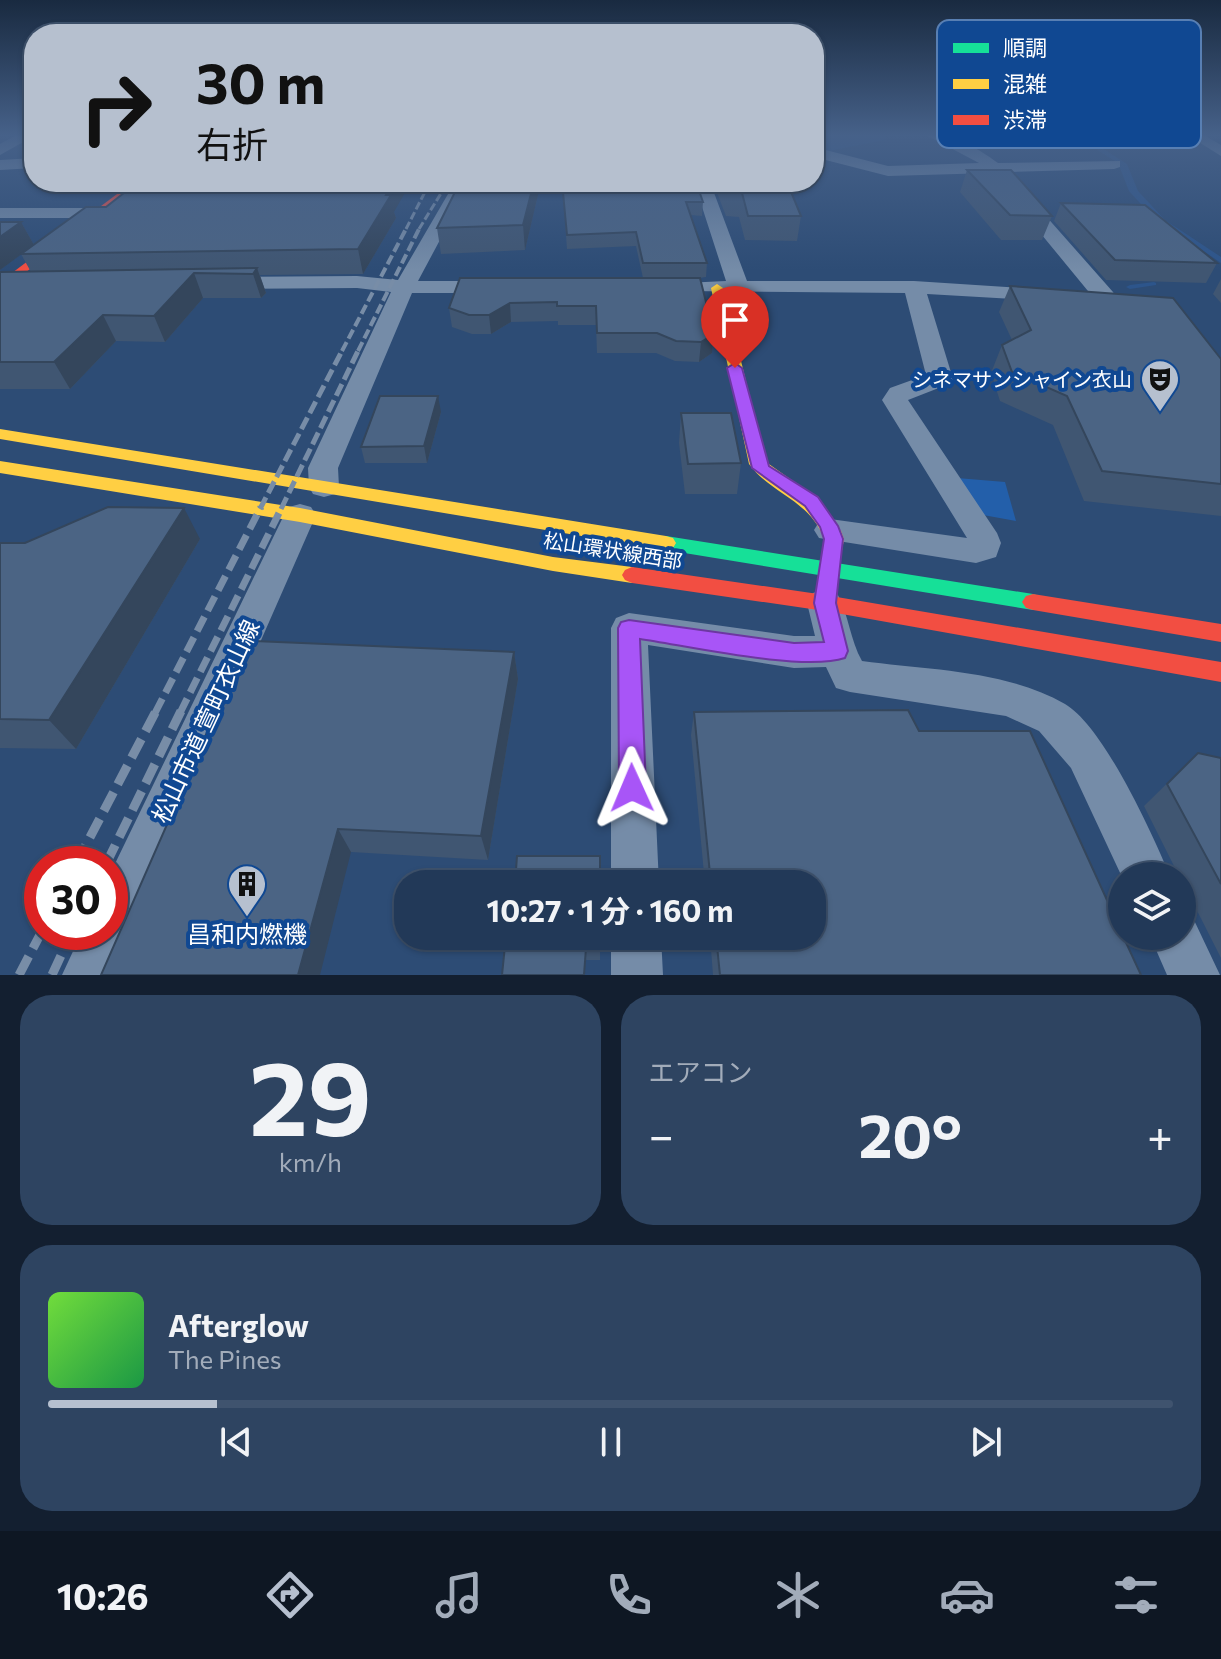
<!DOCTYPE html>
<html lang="ja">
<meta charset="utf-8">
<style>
:root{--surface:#223958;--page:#2e4461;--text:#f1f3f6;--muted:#a2acba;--line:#3f536e;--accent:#b6c0cf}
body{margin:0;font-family:Commissioner,"Noto Sans JP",sans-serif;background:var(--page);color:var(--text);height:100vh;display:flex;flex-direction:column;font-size:30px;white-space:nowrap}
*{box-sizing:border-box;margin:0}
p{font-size:26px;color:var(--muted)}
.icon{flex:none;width:44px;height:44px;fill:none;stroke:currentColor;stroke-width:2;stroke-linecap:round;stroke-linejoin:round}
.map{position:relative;height:975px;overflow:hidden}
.sheet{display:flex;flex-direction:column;gap:20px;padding:20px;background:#131f30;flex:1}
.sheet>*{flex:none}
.hud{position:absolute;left:24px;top:24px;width:800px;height:168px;border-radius:32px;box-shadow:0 2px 6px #0004,0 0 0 2px var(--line);background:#b6c0cf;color:#111;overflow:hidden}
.buttons{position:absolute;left:1108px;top:862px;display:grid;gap:16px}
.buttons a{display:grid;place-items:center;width:88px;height:88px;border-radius:50%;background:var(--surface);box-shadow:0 2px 6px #0004,0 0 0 2px var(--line);font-size:40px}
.speed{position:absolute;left:24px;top:846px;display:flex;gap:16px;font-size:40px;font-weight:700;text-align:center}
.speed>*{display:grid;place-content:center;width:104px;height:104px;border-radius:50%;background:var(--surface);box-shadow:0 2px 6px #0004,0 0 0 2px var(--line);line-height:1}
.speed .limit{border:12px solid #d22;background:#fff;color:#111}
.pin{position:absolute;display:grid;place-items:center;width:68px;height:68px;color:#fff;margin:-82px -34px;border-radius:50% 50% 50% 0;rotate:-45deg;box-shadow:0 0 8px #0007}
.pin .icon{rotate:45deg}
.me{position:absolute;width:88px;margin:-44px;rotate:359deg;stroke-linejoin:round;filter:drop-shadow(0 0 6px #0008)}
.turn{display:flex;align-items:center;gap:28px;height:168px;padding:0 40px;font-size:36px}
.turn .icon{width:104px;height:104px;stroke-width:2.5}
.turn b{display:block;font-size:56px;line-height:68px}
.big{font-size:60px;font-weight:700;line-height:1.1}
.sheet .card{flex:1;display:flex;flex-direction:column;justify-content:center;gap:12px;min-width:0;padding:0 28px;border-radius:32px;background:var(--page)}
.sheet .dial{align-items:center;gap:0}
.dial b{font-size:104px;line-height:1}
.song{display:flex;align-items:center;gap:24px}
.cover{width:96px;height:96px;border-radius:12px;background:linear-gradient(135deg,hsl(100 70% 55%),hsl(140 70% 35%))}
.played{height:8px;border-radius:4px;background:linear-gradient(90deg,var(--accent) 15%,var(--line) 15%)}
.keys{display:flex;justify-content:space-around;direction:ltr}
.heat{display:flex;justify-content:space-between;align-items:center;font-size:44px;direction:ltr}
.sheet .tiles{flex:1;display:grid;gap:20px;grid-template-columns:1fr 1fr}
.card:last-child{grid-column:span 2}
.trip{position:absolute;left:394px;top:870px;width:432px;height:80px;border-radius:32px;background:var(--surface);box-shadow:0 2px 6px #0004,0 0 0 2px var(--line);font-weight:700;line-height:80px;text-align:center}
.tab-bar{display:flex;height:128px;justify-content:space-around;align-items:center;background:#0e1723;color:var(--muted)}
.tab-bar .icon{width:56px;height:56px}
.tab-bar .selected{color:var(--accent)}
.tab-bar b{font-size:36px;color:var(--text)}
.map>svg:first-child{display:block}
.green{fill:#235faa}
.water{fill:#2d558b}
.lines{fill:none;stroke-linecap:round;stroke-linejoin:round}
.stream{fill:#2d558b;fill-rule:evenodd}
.river{fill:#2d558b;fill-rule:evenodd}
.street{fill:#758ca8;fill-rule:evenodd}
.fast{fill:#16e098;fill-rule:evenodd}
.slow{fill:#ffcf43;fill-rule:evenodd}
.jam{fill:#f24e42;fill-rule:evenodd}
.rail-far4{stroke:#788da7;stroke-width:3;stroke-dasharray:8 3;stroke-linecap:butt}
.rail-far3{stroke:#788da7;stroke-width:4;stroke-dasharray:10 4;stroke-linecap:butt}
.rail-far2{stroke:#788da7;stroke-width:5;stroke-dasharray:13 5;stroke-linecap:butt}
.rail-far1{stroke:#788da7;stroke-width:7;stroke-dasharray:16 7;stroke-linecap:butt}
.rail{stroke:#788da7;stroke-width:9;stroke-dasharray:21 9;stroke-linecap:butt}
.wall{fill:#405672}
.shaded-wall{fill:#34465c}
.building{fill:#4b6484;stroke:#34465c;stroke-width:2}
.route{fill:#a855f7;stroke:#6d37a1;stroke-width:2}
.labels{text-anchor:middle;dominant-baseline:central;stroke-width:8;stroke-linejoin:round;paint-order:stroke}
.poi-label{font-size:20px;fill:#fff;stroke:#104892;text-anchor:end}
.street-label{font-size:20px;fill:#fff;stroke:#104892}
.near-street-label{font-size:24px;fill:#fff;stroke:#104892}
.near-poi-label{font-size:24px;fill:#fff;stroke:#104892}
.key{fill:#104892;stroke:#587fb3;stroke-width:2}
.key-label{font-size:22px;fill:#fff}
</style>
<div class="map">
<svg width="1221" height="975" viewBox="0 0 1221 975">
<rect width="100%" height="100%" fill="#2d4c75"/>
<path class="green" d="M 957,478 L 1005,482 L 1016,521 L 983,515 Z"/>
<path class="water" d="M 1072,134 L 1080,134 L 1127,164 L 1138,191 L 1165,220 L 1221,257 L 1221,263 L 1150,214 L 1129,191 L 1118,163 Z"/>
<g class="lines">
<path class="stream" d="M 1154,282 L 1156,283 L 1156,285 L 1130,289 L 1126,287 L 1130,285 Z"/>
<path class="river" d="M 830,134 L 888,134 L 884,140 L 814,154 L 814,136 Z"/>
<path class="street" d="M 18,134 L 34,136 L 0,155 L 0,144 Z
M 924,134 C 950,132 976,147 998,163 L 1120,161 L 1120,167 L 1114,169 L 1007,172 L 1113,292 L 1116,297 L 1113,302 L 1097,302 L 991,173 L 888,176 L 814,157 L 814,147 L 888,166 L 979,163 Z
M 1186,134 L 1202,134 L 1221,145 L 1221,156 Z
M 34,158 L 34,168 L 0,170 L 0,160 Z
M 455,182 L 471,182 L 418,281 L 495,281 L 506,287 L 495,293 L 412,293 L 338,468 L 339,487 L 335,494 L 324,497 L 313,494 L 309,487 L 308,468 L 391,292 L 357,288 L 223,289 L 213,283 L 223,277 L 357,276 L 398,280 Z
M 694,182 L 710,182 L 747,281 L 914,281 L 1055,290 L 1058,295 L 1055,300 L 1047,301 L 927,294 L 953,379 L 949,384 L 908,400 L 997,533 L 1001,543 L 996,557 L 976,563 L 819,538 L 814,530 L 819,522 L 830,519 L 967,538 L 882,400 L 890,388 L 926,375 L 905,293 L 684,291 L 680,287 L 684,283 L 726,281 Z
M 0,208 L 99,208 L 108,213 L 99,218 L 0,218 Z
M 300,504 L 311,507 L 316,515 L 114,975 L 62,975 L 82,932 L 110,932 L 110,874 L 284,515 L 289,507 Z
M 825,589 L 837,593 C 849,615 850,640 862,661 C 928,670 1006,670 1065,704 C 1104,727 1152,833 1170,876 L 1122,877 L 1071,768 L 1039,731 L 1006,716 L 850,692 L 836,688 L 826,667 L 794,668 L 648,645 L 659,884 L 611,884 L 611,628 L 616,618 L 629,613 L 794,636 L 815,636 L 807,603 L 813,593 Z
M 1182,914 L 1193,918 L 1220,975 L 1167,975 L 1150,936 L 1182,936 Z
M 611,936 L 661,936 L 663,975 L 611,975 Z"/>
<path class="fast" d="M 666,536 L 1033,594 L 1040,596 L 1044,602 L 1040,608 L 1033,610 L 666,550 L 659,548 L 656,543 L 659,538 Z"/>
<path class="slow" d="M 717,284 L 723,288 L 766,462 L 813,495 L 841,531 L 844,539 L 833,604 L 826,606 L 819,604 L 816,598 L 824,539 C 810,500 771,494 749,464 L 711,288 Z
M 0,429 L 666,536 L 673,538 L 676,543 L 673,548 L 666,550 L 0,439 Z
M 0,461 L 300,508 L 553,557 L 632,567 L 639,570 L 642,575 L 639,580 L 632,583 L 553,571 L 300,522 L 0,473 Z"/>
<path class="jam" d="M 133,182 L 144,182 L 0,292 L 0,282 Z
M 632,567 L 825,595 L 1221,662 L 1221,682 L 825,611 L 632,583 L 625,580 L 622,575 L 625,570 Z
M 1033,594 L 1221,624 L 1221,642 L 1033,610 L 1026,608 L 1022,602 L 1026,596 Z"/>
<path class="rail-far4" d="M 406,229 L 430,182
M 419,229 L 448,182"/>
<path class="rail-far3" d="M 342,351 L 407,227
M 358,351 L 420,227"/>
<path class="rail-far2" d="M 260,509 L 343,349
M 281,509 L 359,349"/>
<path class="rail-far1" d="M 155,713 L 261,507
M 180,713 L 282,507"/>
<path class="rail" d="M 76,864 L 156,711
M 106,864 L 181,711
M 19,975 L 42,931
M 52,975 L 72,932"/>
</g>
<path class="wall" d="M 967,170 L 1052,216 L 1042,240 L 1001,240 L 960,192 Z
M 541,182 L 525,250 L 441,254 L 437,228 Z
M 562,182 L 703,202 L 702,216 L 691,215 L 707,263 L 706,277 L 699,278 L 714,334 L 712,353 L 699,362 L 675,361 L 656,353 L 597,353 L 596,325 L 558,325 L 558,321 L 511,322 L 491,334 L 472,334 L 452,327 L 449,308 L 643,278 L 636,246 L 567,249 Z
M 717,182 L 787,182 L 801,216 L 797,241 L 745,240 L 739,217 L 726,216 L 716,190 Z
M 1061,203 L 1217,263 L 1206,283 L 1106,280 L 1054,221 Z
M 106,207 L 394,212 L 396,218 L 363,274 L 260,275 L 266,293 L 261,298 L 203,298 L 165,342 L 116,341 L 70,389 L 0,389 L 0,272 L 31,272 L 21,254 L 0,270 L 0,222 L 21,222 L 34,245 Z
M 1221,279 L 1221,303 L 1213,294 Z
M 1010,286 L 1221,359 L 1221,516 L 1084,501 L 1053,425 L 1000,401 L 991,373 L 1002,345 L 1012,340 L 999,312 Z
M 441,412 L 427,463 L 365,463 L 361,447 Z
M 681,413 L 741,463 L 737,494 L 685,494 L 679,443 Z
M 200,539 L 76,749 L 0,748 L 0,543 Z
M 514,652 L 518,679 L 488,860 L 351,852 L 168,824 L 164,820 Z
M 694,712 L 919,731 L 1141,975 L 713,975 L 710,936 L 812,936 L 812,884 L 705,884 L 691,735 Z
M 1198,753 L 1221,758 L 1221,958 L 1182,881 L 1182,876 L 1179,876 L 1144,806 Z
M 506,936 L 600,936 L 600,960 L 587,960 Z"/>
<path class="shaded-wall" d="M 394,182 L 411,182 L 394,212 L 396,218 L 363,274 L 358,249 Z
M 534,182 L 541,182 L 525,250 L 523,225 Z
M 21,222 L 34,245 L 0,270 L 0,237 Z
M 257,268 L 266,293 L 261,298 L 253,274 Z
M 194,273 L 203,298 L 165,342 L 154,316 Z
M 510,303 L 511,322 L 491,334 L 489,315 Z
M 103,315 L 116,341 L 70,389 L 54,362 Z
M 714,334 L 712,353 L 699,362 L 701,342 Z
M 438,396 L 441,412 L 427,463 L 424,446 Z
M 184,508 L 200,539 L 76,749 L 49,720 Z
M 514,652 L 518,679 L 488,860 L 481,836 Z
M 338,829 L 351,852 L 320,975 L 298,975 Z"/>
<path class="building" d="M 967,170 L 1011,170 L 1052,216 L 1010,215 Z
M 138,182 L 394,182 L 386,195 L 391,195 L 358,249 L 21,254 L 86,207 L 106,207 Z
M 460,182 L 534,182 L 523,225 L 437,228 Z
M 562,182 L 696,182 L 703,202 L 686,202 L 707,263 L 643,263 L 636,232 L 567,235 Z
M 724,182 L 787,182 L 801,216 L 748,216 L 742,193 L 728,192 Z
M 1061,203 L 1145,205 L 1217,263 L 1115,260 Z
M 0,222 L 21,222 L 0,237 Z
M 257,268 L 253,274 L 194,273 L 154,316 L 103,315 L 54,362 L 0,362 L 0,272 Z
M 460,278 L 700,278 L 714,334 L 701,342 L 676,341 L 657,333 L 597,333 L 596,306 L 557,306 L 557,302 L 510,303 L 489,315 L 469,315 L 449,308 Z
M 1010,286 L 1173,298 L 1221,359 L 1221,484 L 1102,471 L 1067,396 L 1012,372 L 1002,345 L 1031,330 Z
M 380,396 L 438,396 L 424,446 L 361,447 Z
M 681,413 L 731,413 L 741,463 L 688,464 Z
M 108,507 L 184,508 L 49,720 L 0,719 L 0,543 L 25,543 Z
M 252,641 L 514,652 L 481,836 L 338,829 L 298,975 L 101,975 L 169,820 L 164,820 Z
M 908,710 L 919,731 L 1030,731 L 1122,933 L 1122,936 L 1123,936 L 1141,975 L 720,975 L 716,936 L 812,936 L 812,884 L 711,884 L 694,712 Z
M 1198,753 L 1221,758 L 1221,884 L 1167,784 Z
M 517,856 L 600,856 L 600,884 L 515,884 Z
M 506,936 L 600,936 L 599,948 L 586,948 L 584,975 L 502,975 Z"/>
<linearGradient id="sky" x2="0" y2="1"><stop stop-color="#192a40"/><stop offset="0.5" stop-color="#466189"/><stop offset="1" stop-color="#466189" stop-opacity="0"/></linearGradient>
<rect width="1221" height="270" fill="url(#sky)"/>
<path class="route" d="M 735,363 L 742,368 L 769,466 L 818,497 L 838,526 L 843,539 L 836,603 L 848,651 L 845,658 C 803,672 688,646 640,639 L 646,788 L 642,797 L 632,801 L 623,797 L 619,788 L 618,628 L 621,622 L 629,620 L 794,643 L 824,642 L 814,603 L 824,539 L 820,527 L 805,506 L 752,468 L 727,368 Z"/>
<defs>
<symbol id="theatre-pin" viewBox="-11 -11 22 30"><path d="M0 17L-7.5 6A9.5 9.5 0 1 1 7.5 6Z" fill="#b6c0cf" stroke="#104892"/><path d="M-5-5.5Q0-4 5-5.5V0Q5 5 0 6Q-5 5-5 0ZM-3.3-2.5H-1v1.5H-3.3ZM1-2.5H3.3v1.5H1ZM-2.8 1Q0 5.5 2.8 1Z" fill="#111"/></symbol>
<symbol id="building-pin" viewBox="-11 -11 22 30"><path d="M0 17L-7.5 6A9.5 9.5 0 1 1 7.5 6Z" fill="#b6c0cf" stroke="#104892"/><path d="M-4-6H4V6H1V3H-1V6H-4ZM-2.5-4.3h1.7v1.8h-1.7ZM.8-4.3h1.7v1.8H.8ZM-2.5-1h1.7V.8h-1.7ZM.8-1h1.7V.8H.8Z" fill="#111"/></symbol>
</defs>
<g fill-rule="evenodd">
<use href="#theatre-pin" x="1138" y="357" width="44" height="60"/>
<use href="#building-pin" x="225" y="862" width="44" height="60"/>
</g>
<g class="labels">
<g class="poi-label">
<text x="1132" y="379">シネマサンシャイン衣山</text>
</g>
<g class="street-label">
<text transform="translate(613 550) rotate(9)">松山環状線西部</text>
</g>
<g class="near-street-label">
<text transform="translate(205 721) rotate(-65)">松山市道 萱町衣山線</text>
</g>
<g class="near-poi-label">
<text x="247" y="933">昌和内燃機</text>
</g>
</g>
<rect x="937" y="20" width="264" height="128" rx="12" class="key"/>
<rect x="953" y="43" width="36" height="10" fill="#16e098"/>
<rect x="953" y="79" width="36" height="10" fill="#ffcf43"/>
<rect x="953" y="115" width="36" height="10" fill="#f24e42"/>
<g class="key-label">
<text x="1003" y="56">順調</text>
<text x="1003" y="92">混雑</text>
<text x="1003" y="128">渋滞</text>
</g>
</svg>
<div class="buttons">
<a><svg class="icon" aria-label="layers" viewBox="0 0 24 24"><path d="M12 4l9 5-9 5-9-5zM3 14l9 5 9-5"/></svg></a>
</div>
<div class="speed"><div class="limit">30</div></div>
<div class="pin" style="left:735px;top:368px;background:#d93025"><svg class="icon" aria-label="arrive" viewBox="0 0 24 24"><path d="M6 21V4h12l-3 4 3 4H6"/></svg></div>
<svg class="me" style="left:632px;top:788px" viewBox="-20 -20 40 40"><path d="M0-17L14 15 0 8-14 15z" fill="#a855f7" stroke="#fff" stroke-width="4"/></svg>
<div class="trip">10:27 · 1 分 · 160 m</div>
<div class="hud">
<div class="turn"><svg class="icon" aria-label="right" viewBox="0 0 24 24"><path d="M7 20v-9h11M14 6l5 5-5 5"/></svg><div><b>30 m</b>右折</div></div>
</div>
</div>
<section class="sheet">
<div class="tiles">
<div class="card dial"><b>29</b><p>km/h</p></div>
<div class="card"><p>エアコン</p>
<div class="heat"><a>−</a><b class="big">20°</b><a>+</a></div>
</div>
<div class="card">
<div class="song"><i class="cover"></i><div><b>Afterglow</b><p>The Pines</p></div></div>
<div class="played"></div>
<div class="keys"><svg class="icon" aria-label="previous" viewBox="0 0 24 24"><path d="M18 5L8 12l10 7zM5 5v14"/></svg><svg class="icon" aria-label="pause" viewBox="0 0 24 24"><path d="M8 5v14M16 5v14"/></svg><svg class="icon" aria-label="next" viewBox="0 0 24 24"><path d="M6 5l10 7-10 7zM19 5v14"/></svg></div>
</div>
</div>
</section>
<nav class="tab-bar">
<b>10:26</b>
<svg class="icon selected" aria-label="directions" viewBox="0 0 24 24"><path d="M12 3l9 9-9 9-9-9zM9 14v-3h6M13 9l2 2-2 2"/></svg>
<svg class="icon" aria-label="music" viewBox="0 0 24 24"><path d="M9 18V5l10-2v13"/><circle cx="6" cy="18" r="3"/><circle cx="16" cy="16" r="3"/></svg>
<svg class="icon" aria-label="phone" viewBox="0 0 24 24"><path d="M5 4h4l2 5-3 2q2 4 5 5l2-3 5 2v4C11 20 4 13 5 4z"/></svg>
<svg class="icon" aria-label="climate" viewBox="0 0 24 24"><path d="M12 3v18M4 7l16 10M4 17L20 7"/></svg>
<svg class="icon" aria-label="car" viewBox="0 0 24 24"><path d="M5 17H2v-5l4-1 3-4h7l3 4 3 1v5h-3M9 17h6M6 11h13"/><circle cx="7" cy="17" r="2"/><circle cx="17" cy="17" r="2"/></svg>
<svg class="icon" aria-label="filters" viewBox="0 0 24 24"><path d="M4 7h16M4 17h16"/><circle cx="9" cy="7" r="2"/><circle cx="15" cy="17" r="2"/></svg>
</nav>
